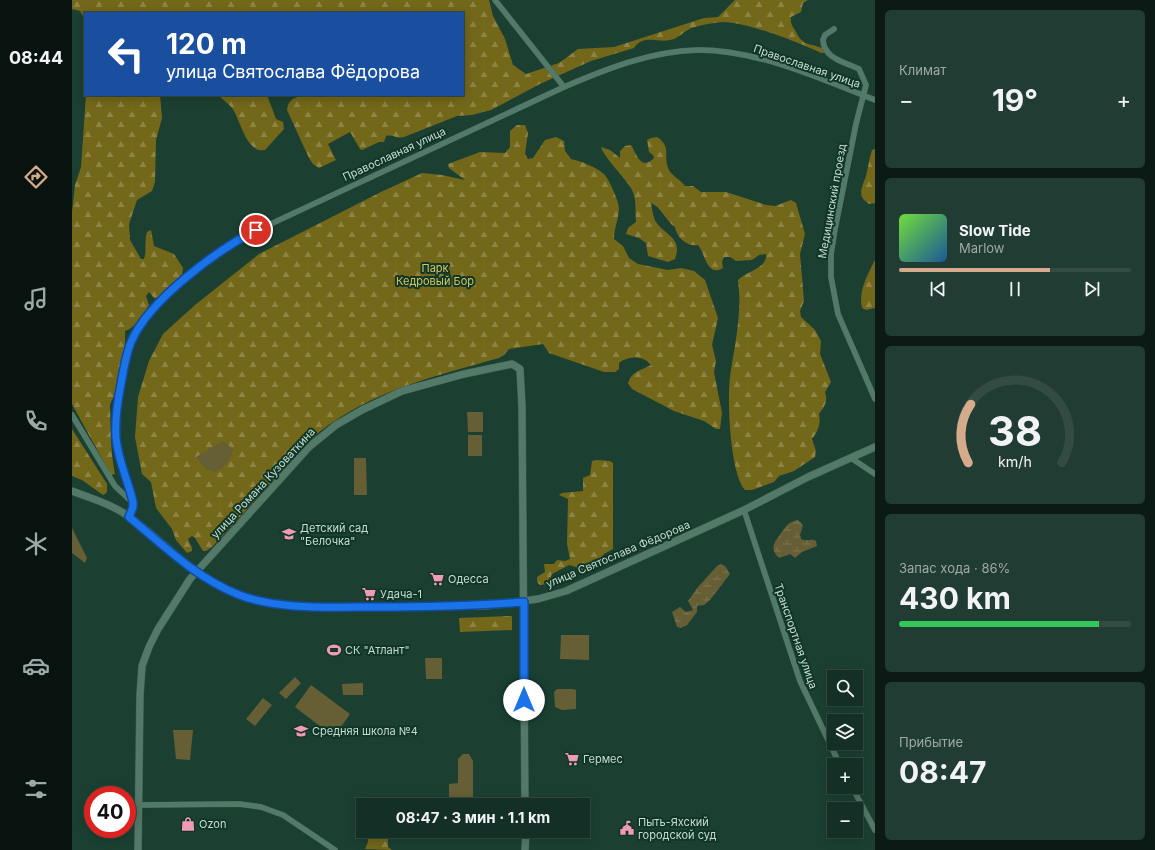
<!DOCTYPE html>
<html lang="ru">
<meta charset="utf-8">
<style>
:root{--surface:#143026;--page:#213c32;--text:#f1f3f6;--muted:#9da9a7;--line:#334b43;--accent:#d6ab8b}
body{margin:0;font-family:Inter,sans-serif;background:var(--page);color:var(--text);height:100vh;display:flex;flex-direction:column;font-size:15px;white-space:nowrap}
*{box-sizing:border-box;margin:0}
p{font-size:13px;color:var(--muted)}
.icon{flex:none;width:22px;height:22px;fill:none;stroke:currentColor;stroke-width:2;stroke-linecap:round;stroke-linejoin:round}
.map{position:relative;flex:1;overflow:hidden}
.drawer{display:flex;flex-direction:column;gap:10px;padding:10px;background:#0b1a15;width:280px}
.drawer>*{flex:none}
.banner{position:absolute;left:12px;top:12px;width:380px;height:84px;border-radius:0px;box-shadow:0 2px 10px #0003,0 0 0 1px var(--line);background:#1a4fa0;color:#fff;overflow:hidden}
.buttons{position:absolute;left:755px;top:670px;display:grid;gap:8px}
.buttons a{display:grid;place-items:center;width:36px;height:36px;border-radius:0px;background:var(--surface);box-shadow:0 2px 10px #0003,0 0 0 1px var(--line);font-size:20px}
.speed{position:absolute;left:12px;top:786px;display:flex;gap:8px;font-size:20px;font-weight:700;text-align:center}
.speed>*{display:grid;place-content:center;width:52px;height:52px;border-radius:50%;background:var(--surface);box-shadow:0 2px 10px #0003,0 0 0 1px var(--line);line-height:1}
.speed .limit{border:6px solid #d22;background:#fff;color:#111}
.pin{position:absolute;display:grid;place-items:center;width:34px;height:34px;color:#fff;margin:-17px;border:2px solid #fff;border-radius:50%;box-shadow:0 1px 4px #0007}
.me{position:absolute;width:44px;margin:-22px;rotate:0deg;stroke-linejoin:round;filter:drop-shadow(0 0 3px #0008)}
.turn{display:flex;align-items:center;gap:14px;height:84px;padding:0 16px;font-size:18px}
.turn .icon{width:52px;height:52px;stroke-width:2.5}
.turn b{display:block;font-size:28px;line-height:34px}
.big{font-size:30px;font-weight:700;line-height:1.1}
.drawer .tile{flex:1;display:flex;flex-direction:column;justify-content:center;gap:6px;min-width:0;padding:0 14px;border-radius:6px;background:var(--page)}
.drawer .dial{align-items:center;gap:0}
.dial svg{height:104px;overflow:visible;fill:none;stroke:var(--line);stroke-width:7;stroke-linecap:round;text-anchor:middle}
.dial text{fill:var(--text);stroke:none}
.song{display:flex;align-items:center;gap:12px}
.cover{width:48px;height:48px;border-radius:6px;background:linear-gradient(135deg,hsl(100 70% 55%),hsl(210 70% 35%))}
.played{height:4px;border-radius:2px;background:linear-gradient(90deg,var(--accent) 65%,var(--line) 65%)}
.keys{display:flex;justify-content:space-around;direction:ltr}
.heat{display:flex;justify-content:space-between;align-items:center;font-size:22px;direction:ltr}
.charge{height:6px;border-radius:3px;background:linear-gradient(90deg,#34c759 86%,var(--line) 0)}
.trip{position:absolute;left:284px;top:798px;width:234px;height:40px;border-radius:0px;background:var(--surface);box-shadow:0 2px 10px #0003,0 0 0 1px var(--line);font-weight:700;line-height:40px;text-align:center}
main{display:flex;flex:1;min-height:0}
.menu{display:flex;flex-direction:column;width:72px;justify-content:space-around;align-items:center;background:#08130f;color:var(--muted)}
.menu .icon{width:28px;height:28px}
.menu .selected{color:var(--accent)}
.menu b{font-size:18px;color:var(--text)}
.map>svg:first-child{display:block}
.forest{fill:url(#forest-firs)}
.wetland{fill:url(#wetland-marsh)}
.park{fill:#665e34}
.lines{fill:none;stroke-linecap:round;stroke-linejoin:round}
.minor-casing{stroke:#3c5c50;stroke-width:6}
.tertiary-casing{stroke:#3c5c50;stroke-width:8}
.minor{stroke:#537968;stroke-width:5.5}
.tertiary{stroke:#537968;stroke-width:7}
.route-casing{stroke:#114b97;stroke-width:10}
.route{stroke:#1a73e8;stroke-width:7}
.labels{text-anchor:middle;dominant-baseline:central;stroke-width:4;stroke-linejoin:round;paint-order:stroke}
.street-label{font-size:11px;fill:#c7dbd2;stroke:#103628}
.park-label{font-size:11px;fill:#d7c55f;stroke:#103628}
.poi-label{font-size:11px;fill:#c7dbd2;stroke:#103628;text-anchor:start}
</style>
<main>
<nav class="menu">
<b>08:44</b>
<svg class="icon selected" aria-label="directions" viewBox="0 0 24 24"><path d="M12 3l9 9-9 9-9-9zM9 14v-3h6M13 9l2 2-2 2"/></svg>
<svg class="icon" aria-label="music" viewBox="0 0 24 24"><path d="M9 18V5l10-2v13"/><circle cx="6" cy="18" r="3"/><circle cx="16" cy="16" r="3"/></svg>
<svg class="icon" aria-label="phone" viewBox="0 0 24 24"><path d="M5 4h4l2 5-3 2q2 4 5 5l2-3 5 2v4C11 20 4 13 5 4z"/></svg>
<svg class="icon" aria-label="climate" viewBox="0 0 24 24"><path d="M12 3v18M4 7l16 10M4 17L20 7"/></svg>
<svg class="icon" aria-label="car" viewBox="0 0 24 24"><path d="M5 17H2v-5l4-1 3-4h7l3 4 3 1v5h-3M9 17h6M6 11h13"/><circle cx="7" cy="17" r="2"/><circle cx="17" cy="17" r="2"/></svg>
<svg class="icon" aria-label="filters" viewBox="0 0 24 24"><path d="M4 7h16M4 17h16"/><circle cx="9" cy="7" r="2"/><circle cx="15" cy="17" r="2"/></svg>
</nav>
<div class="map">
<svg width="803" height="850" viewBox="0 0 803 850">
<defs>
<pattern id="forest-firs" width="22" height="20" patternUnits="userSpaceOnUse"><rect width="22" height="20" fill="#73671a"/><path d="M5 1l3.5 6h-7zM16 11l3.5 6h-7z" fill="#8c8345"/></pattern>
<pattern id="wetland-marsh" width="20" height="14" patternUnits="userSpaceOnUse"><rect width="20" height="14" fill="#665e34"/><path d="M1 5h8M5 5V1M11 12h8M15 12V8" fill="none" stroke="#7a7450"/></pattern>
</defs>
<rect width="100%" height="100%" fill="#1b4032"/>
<path class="forest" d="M 0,0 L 417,0 L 421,16 L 433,39 L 441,65 L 454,74 L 487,63 L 506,49 L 542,47 L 632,18 L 646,17 L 663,0 L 736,0 L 731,3 L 729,12 L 719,17 C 718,24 721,27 724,32 C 731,46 737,43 750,48 L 753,53 L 749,53 C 729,43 672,21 650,22 C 641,23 628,25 620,28 C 612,31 606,39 598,40 C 585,43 572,34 562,48 L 519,61 L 468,84 L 419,110 L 400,115 L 385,116 L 332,137 C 325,139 320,134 314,136 L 312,142 L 307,142 L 290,150 L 288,149 L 278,132 L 256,144 L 264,160 L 247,168 L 241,164 L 237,158 L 215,110 C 216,100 221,99 229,95 L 391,95 L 391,13 L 13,13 L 13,20 L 8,11 L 0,9 Z
M 14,95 L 88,95 L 90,118 L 84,140 L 83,182 L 80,191 L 65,200 L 57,224 L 58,240 L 69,259 L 72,259 C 75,250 72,241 75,232 L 79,230 L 82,246 L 102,254 L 111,268 L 110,276 L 86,299 L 82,298 L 77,292 L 74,296 L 77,305 C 72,315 63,328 53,331 C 54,346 50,375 45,389 C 44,394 38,402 38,406 C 39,431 38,449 43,474 L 39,475 L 0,404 L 0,212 L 3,185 L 9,167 Z
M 146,95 L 195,95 L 204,119 L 211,122 L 212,129 L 193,150 C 174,154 168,118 160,108 C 156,103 150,99 146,95 Z
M 445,125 L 453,125 L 456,133 L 453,154 L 456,159 L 461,158 L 473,140 L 484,137 L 492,141 L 493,151 L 499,159 C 509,161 524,167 532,174 C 537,179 547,202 547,208 C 547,218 542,228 542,239 L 551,246 L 557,258 L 566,264 L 596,270 L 609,268 L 622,271 L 633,280 L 646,318 L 640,345 L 644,361 L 642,372 L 650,413 L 648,429 L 644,429 L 632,421 L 602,411 L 560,389 L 556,383 C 559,372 569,370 579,365 C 571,355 556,356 547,363 L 547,369 L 543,372 L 532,372 L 477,353 L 471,344 L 437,349 L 432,355 L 427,358 C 363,376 299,391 246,433 L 140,547 L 134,551 L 131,551 L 123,538 L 120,536 L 116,539 L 120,548 L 120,551 L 115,553 L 104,540 L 100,529 L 84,508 L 79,482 L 70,474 L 63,437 L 66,397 L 77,361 L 91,334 L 123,305 L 187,254 L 309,192 L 350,173 L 370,175 L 393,180 L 377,168 L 376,164 L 408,152 L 433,153 L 438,147 L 438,131 Z
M 585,137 C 600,147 591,155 596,168 C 599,176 608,179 613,186 L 621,186 L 629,192 L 654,192 L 694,205 L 703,206 L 719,200 L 724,203 L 733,234 L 728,254 L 732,301 L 728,311 L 729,317 L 743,330 L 749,341 L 748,354 L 759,382 L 753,392 C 756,401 753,406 747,414 C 749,424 746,431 740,439 L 744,451 L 743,457 L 722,471 L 707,476 L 702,482 L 680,490 L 673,490 C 658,474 655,400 658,377 C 661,355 666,333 667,310 C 668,300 667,290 666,280 C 674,271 696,268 694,254 L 687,255 L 680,260 L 664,261 L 658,257 L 652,257 L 650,262 L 651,268 C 635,278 633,253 626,245 C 615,247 605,238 603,227 C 594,221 589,207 579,203 C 580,208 581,217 584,222 C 593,235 611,238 603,259 L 596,262 L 576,256 L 574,243 L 567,238 L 554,234 L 556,228 L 564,222 C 563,211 565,198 559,188 C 553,178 531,156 529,147 L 538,150 L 548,158 L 548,151 L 553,146 L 559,145 C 565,155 569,171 582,158 L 581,155 L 577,152 L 575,140 L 579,138 Z
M 803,149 L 803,203 L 797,204 C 784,196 790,188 794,176 C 796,168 797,159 800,150 Z
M 803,260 L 803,308 L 794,310 L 790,308 C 786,291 796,274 803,260 Z
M 0,429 L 35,484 L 35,492 L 33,494 L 31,495 L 10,480 L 0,476 Z
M 524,460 L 538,461 L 541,463 L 541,549 L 532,554 L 518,571 L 506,573 L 504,567 L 497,565 L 480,574 L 476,584 L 468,585 L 465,582 L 465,577 L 473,572 L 472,564 L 482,564 L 485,560 L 493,561 L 498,559 L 495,544 L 496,499 L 487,495 L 490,493 L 511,491 L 511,478 L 518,475 L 520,461 Z
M 440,616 L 440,630 L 388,632 L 387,618 Z
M 300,831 L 316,831 L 316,847 L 320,850 L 293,849 L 296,842 L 296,836 Z"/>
<path class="wetland" d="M 726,520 L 731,525 L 728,535 L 729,539 C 735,542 739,538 744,541 L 745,546 L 730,552 L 723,558 L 718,554 L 707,558 C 699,550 700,545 707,536 C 713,528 715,522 726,520 Z
M 649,564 L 653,566 L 658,574 L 638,600 L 632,605 L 625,606 L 625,612 L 615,625 L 609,628 L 605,627 L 600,612 L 608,607 L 614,612 L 621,610 L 616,601 L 626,587 L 645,566 Z"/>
<path class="park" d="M 395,412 L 411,412 L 411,432 L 396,432 Z
M 396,435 L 410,435 L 410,456 L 396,456 Z
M 151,441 L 161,449 C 158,460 153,468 142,472 L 134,469 L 124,457 Z
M 282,458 L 294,458 L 295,495 L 282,495 Z
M 0,528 L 15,558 L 13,563 L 0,553 Z
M 489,635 L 517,635 L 517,660 L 488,659 Z
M 353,658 L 370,658 L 370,679 L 354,679 Z
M 223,677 L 229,683 L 214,699 L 207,693 Z
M 291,683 L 291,695 L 271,695 L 270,684 Z
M 239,685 L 278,714 L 262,737 L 223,707 Z
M 485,689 L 501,689 L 504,690 L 504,709 L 490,710 L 483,707 L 482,692 Z
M 191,698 L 200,705 L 183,726 L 174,719 Z
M 101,730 L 121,730 L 118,760 L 104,759 Z
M 391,754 L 397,754 L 401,761 L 401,799 L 377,800 L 377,784 L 386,783 L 386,759 Z"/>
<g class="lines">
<defs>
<path id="minor" d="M 423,0 L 492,87
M 762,29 L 753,35 L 751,40 C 752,59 773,62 787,69 L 794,85 L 784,124 L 763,229 L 759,254 L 759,277 L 766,314 L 803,399
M 0,415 L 43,486 L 60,502
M 779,458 L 803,474
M 672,510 L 728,681 L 768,765
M 57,517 L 61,507 L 61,502 C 56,480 46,461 44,438 C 43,422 46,405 48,389 C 51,374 52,357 59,342 C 75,304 137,256 173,236 L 492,87 C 534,69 579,51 626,50 C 686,50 748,78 803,100
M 780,787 L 803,830
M 66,805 L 167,804 L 189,807 L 211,815 L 263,850"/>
<path id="tertiary" d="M 0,491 C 18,498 37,503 53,514 C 92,540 121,578 167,595 C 193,604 223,606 251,607 L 414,606 L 466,599 L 494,591 L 672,510 L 736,477 L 803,447
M 66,850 L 68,695 L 70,666 L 77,647 L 86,629 L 118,579 L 237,447 L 264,425 L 290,410 L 330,391 L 392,374 L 440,364 L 448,369 L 450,407 L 453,805
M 453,850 L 454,831"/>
</defs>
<use href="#minor" class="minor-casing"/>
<use href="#tertiary" class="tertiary-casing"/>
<use href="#minor" class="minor"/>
<use href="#tertiary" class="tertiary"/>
</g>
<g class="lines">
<defs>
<path id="route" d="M 184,230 C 144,251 77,300 59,342 C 53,357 51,374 48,389 C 45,405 43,421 44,438 C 46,461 56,480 61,502 L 61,507 L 57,517 C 91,545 123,577 165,594 C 203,610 260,607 300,607 C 351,607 401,606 452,602 L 452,700"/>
</defs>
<use href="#route" class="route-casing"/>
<use href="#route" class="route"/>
</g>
<defs>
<symbol id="school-bare" viewBox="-9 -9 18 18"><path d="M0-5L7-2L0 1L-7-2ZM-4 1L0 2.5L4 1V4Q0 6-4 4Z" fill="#f09ab4" stroke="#103628" stroke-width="2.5" paint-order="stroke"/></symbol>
<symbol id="supermarket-bare" viewBox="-9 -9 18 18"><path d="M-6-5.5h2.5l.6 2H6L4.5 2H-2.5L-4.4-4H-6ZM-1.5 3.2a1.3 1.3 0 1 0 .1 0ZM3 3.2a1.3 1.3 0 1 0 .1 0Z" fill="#f09ab4" stroke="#103628" stroke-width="2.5" paint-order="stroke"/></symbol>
<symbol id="stadium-bare" viewBox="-9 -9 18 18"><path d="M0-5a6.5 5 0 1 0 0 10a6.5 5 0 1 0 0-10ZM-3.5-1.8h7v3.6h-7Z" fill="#f09ab4" stroke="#103628" stroke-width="2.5" paint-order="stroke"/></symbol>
<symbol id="shop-bare" viewBox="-9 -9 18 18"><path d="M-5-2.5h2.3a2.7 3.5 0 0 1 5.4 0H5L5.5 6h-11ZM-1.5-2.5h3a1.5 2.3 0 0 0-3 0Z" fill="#f09ab4" stroke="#103628" stroke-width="2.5" paint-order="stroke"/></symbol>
<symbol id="civic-bare" viewBox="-9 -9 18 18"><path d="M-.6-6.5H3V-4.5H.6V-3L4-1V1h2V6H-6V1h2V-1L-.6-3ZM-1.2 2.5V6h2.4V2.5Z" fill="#f09ab4" stroke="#103628" stroke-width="2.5" paint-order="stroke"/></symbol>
</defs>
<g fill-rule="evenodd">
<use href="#school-bare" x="207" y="524" width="20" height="20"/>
<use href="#supermarket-bare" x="355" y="569" width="20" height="20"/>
<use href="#supermarket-bare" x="287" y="584" width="20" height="20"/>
<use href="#stadium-bare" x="252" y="640" width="20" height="20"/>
<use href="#school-bare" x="219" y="721" width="20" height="20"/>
<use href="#supermarket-bare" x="490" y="749" width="20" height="20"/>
<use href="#shop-bare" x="106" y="814" width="20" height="20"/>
<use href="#civic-bare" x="545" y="818" width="20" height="20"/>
</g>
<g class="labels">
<g class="street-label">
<text transform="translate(735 66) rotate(19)">Православная улица</text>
<text transform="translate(322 154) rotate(-25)">Православная улица</text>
<text transform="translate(760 201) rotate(-80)">Медицинский проезд</text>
<text transform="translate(191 483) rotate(-47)">улица Романа Кузоваткина</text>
<text transform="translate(546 554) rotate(-23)">улица Святослава Фёдорова</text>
<text transform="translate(724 636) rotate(71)">Транспортная улица</text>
</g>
<g class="park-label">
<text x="363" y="268">Парк<tspan x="363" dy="13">Кедровый Бор</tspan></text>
</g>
<g class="poi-label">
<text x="228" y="528">Детский сад<tspan x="228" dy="13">"Белочка"</tspan></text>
<text x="376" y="579">Одесса</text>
<text x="308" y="594">Удача-1</text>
<text x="273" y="650">СК "Атлант"</text>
<text x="240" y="731">Средняя школа №4</text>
<text x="511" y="759">Гермес</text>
<text x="566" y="822">Пыть-Яхский<tspan x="566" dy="13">городской суд</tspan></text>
<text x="127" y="824">Ozon</text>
</g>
</g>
</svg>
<div class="buttons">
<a><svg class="icon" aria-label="search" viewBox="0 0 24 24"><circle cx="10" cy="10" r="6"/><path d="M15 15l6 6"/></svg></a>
<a><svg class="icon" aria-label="layers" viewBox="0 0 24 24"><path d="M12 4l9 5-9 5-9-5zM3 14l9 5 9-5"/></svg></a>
<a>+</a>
<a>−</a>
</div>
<div class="speed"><div class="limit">40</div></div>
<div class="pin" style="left:184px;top:230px;background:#d93025"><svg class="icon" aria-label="arrive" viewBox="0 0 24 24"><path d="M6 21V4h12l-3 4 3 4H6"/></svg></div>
<svg class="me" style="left:452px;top:700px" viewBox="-20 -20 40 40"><circle r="19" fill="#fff"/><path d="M0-13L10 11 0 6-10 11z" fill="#1a73e8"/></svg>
<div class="trip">08:47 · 3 мин · 1.1 km</div>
<div class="banner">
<div class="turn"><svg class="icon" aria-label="left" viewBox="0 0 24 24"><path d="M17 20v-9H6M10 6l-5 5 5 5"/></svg><div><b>120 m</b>улица Святослава Фёдорова</div></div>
</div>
</div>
<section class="drawer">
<div class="tile"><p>Климат</p>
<div class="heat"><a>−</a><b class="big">19°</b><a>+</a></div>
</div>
<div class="tile">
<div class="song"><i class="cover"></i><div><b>Slow Tide</b><p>Marlow</p></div></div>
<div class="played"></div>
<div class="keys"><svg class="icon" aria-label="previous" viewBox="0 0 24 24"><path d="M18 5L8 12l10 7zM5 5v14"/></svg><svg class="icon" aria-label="pause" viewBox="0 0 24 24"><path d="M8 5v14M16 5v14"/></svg><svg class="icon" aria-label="next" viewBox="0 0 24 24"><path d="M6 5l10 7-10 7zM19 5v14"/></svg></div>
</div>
<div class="tile dial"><svg viewBox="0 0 100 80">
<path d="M14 69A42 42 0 1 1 86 69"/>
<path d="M14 69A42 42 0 0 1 16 24" stroke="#d6ab8b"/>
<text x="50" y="56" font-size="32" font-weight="700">38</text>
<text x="50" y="72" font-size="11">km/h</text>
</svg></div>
<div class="tile"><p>Запас хода · 86%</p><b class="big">430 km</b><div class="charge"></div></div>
<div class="tile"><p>Прибытие</p><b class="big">08:47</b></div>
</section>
</main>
